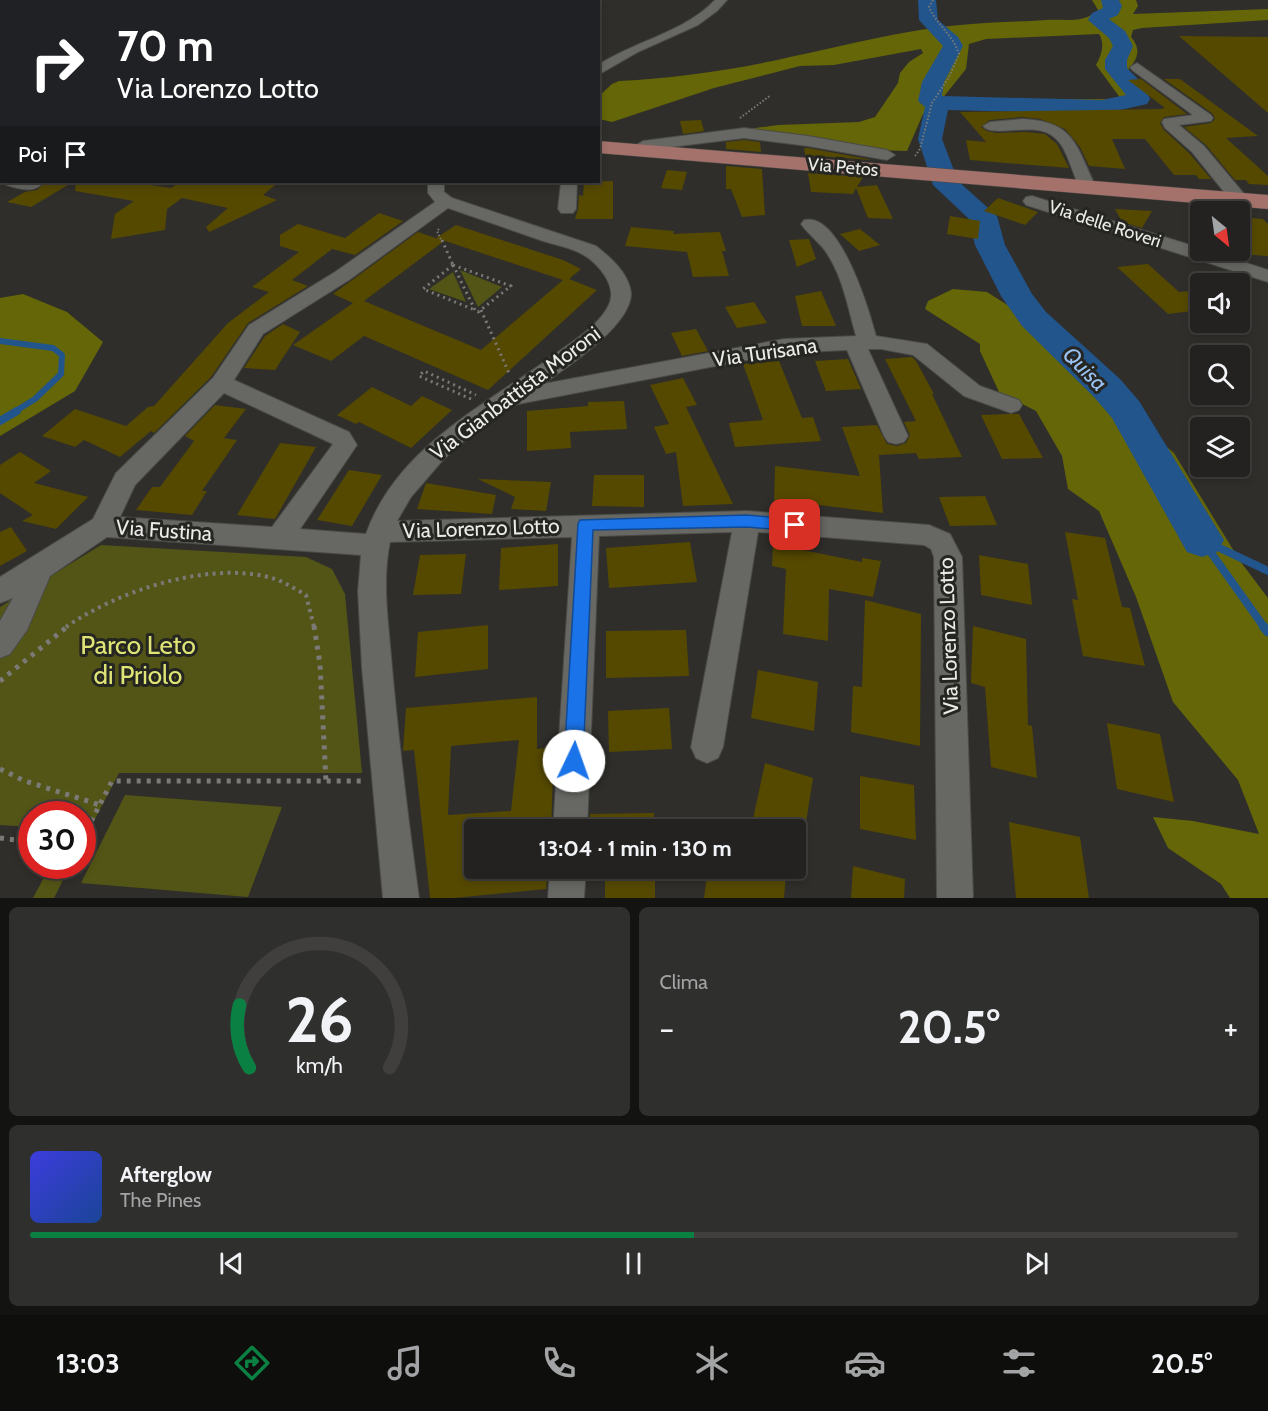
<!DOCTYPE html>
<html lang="it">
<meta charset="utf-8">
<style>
:root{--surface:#232220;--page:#2f2f2d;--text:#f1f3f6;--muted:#a3a4a5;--line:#403f3e;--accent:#0b8043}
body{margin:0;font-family:Cabin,sans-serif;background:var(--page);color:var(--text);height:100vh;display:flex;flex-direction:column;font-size:22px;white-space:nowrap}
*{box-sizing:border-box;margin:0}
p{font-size:20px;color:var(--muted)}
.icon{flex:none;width:33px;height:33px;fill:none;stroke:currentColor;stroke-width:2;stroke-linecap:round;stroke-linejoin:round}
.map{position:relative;height:898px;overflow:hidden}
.details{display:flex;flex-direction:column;gap:9px;padding:9px;background:#131312;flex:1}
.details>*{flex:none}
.hud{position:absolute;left:0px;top:0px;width:600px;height:183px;box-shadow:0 3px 9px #0003,0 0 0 2px var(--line);background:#202124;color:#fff;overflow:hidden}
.needle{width:39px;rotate:151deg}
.buttons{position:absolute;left:1190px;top:201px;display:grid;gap:12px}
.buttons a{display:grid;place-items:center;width:60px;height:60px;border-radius:6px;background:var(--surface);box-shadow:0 3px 9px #0003,0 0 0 2px var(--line);font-size:30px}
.speed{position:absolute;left:18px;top:801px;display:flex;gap:12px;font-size:30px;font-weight:700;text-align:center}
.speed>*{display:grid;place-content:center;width:78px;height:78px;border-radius:50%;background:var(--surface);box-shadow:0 3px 9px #0003,0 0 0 2px var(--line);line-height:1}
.speed .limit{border:9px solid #d22;background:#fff;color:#111}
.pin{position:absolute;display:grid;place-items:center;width:51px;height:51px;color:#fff;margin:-26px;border-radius:12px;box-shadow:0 3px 9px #0006}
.me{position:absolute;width:66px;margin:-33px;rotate:3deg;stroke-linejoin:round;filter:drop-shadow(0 0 4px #0008)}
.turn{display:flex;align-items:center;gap:21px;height:126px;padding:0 18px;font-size:27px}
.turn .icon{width:78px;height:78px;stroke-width:2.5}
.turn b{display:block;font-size:42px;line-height:51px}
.then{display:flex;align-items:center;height:57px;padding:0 18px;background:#0003;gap:12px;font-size:22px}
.big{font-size:45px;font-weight:700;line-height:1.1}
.details .card{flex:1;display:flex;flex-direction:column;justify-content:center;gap:9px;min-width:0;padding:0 21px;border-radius:9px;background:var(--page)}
.details .dial{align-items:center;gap:0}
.dial svg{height:156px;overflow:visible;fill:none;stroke:var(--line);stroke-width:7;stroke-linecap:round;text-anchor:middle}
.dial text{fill:var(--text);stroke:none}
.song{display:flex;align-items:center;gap:18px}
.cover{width:72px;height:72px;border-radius:9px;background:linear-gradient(135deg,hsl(240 70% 55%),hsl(220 70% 35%))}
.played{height:6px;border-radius:3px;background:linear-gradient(90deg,var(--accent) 55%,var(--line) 55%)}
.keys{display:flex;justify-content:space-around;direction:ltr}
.heat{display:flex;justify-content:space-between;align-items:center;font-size:33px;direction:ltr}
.details .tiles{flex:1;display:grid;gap:9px;grid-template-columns:1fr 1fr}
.card:last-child{grid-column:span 2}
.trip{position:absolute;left:464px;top:819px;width:342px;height:60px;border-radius:6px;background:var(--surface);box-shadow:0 3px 9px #0003,0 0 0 2px var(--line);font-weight:700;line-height:60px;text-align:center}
.dock{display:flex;height:96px;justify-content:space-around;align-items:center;background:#0e0e0d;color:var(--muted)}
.dock .icon{width:42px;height:42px}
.dock .current{color:var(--accent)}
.dock b{font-size:27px;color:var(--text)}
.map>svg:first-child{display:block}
.green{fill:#535516}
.forest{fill:#646607;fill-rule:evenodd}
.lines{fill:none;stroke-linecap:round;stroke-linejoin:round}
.stream-far2{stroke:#22558c;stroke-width:6}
.stream-far1{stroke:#22558c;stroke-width:8}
.stream{stroke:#22558c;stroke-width:9}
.river{fill:#22558c;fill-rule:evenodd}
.building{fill:#554900;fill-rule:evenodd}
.street-casing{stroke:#4a4a47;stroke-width:2}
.primary-casing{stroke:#4a4a47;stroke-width:1}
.path-far3{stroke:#7b7a77;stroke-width:2;stroke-dasharray:1.5 2;stroke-linecap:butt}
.path-far2{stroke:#7b7a77;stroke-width:3;stroke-dasharray:2 4;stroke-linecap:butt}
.path-far1{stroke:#7b7a77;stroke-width:4;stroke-dasharray:3 4.5;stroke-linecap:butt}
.path{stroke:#7b7a77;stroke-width:5;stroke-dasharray:4 6;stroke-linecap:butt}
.street{fill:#676763;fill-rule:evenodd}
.primary{fill:#a5716b;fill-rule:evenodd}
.route{fill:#1a73e8;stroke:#114b97;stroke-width:1.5}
.labels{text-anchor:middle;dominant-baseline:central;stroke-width:6;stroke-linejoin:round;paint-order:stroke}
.far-street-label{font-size:18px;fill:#ecebe9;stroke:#252522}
.street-label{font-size:21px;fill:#ecebe9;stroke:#252522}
.water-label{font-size:22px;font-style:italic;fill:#9ac3f3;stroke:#252522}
.near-park-label{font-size:26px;fill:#dfe575;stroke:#252522}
</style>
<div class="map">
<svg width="1268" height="898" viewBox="0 0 1268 898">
<rect width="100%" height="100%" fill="#2f2e2b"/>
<path class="green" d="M 460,270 L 502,287 L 478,307 Z
M 453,272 L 466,302 L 429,289 Z
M 101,545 L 306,557 L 332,569 L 345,594 L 362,773 L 119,773 L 83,842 L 82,814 L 32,814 L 31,827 L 0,825 L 0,607 Z
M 125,795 L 282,807 L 248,897 L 81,883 Z
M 50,866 L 70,866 L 54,898 L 33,898 Z"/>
<path class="forest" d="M 1092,0 L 1136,0 L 1138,6 L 1133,14 L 1268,9 L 1268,20 L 1142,28 L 1133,30 L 1131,37 C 1144,52 1135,62 1124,75 L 1142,97 L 1139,106 L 1090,108 L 943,105 L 923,114 L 907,151 L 874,150 L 812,137 L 748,129 L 778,125 L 859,122 L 875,117 L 898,83 L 900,73 L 909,62 L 923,53 L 921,49 L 834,65 L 800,66 L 714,88 L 612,122 L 599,119 L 598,97 L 612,84 L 619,81 C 676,78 735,70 790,57 C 847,45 902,30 960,25 C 989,22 1018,22 1046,20 C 1064,19 1084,24 1098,10 ZM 1099,34 C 1105,44 1102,54 1096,65 L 1121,99 L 941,100 L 966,69 L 969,44 L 986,39 Z
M 953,289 L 987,292 L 1039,325 L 1076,372 L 1174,453 L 1240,561 L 1268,598 L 1268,898 L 1230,898 L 1221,884 L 1168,848 L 1153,817 L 1193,821 L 1259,834 L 1238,780 L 1173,702 L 1136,597 L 1099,511 L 1068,489 L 1062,456 L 1036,411 L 999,392 L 980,351 L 980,344 L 925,309 L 928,301 Z
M 23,294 L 67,312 L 103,342 L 75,391 L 0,436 L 0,298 Z"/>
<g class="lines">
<path class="stream-far2" d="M 0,341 L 53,348 L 62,355 L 61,374 L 35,399 L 14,412"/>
<path class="stream-far1" d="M 0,421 L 17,411
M 1202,540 L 1264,627
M 1205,541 L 1268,571"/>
<path class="stream" d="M 1263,626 L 1268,632"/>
<path class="river" d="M 918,0 L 936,0 L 938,20 L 958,37 L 963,46 L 944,82 L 942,96 L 1102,100 L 1126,95 L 1105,69 L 1105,60 L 1113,46 L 1109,38 L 1088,20 L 1092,13 L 1103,8 L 1101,0 L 1119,0 L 1122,6 L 1118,15 L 1109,19 L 1125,31 L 1133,46 L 1127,60 L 1127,68 L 1144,85 L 1150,99 L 1147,104 L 1102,114 L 948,110 L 942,139 L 958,181 L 997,216 L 1005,245 L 1032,294 L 1046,312 L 1120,379 L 1139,401 L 1224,540 L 1217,552 L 1202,557 L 1187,552 L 1112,418 L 1094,397 L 1022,326 L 1001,296 L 975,245 L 969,219 L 933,185 L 918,139 L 925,107 L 918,101 L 922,82 L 943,46 L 919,20 Z"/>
</g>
<path class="building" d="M 1179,36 L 1268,37 L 1268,113 Z
M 1141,79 L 1187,114 L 1164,117 L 1160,123 L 1164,130 L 1190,154 L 1211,179 L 1199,179 L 1196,175 L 1174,175 L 1145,139 L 1112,139 L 1125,169 L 1089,166 L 1080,147 L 1065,129 L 1040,119 L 1022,117 L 990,120 L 981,127 L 987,131 L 996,133 L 1026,132 L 1045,134 L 1057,144 L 1069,168 L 970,160 L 966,140 L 986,142 L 960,112 L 1163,109 L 1162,108 L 1165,108 L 1128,80 Z
M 1164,79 L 1180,79 L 1258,136 L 1226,138 L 1268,176 L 1268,185 L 1249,184 L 1246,180 L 1235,180 L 1206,145 L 1184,127 L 1211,123 L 1215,119 L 1213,114 Z
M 701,120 L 704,131 L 683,134 L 680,121 Z
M 744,140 L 760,142 L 761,152 L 726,149 L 726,142 Z
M 804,148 L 808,148 L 873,160 L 805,155 Z
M 726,166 L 762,169 L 765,215 L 742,217 L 731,189 L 726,189 Z
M 667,170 L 687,172 L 682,190 L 661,188 Z
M 808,173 L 863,177 L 857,187 L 877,185 L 893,219 L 868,218 L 856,188 L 853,194 L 811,192 Z
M 613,181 L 613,219 L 575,219 L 578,209 L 579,195 L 583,196 L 584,182 Z
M 46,182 L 73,182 L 31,207 L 7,202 L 25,192 L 37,190 Z
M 76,182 L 130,182 L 171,188 L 180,182 L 279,182 L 263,195 L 277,200 L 209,232 L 206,227 L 228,208 L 182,198 L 167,209 L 165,230 L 111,239 L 115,214 L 134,201 L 75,191 Z
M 998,198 L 1038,212 L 1025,225 L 984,211 Z
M 1115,209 L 1152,211 L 1142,228 L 1122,222 Z
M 379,213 L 403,221 L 355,255 L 332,249 L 292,280 L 308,286 L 248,323 L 211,377 L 154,433 L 151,431 L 120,457 L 84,440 L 75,447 L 42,436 L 75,409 L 126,426 L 148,407 L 154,406 L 228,323 L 269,292 L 252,287 L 299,252 L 280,246 L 280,235 L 298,224 L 345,238 Z
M 950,216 L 980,221 L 978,239 L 947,234 Z
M 1239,217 L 1263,219 L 1268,224 L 1268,256 L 1239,254 Z
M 456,225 L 563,260 L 581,269 L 569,279 L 597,290 L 488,390 L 364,336 L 331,361 L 293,345 L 353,303 L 333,294 L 418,232 L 444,241 L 364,301 L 481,350 L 563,280 L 436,238 Z
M 631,227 L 674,231 L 673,234 L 720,232 L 726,251 L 722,251 L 729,276 L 693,277 L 687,252 L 625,246 Z
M 860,229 L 880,245 L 859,251 L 840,234 Z
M 809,239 L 816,259 L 797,267 L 789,240 Z
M 1148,264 L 1179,292 L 1200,290 L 1200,310 L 1168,314 L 1117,267 Z
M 821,291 L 836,326 L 802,326 L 795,296 Z
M 754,302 L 767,323 L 737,328 L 725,307 Z
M 283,324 L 300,332 L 275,370 L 244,368 L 265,336 Z
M 696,329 L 708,351 L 682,356 L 671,333 Z
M 912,357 L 916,361 L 934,394 L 932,394 L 962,457 L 919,459 L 916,453 L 879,455 L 883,513 L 811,504 L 811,507 L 774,503 L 775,466 L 860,476 L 842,427 L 877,425 L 887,444 L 897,446 L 906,443 L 910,435 L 904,422 L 916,421 L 885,359 Z
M 848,359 L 861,389 L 826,391 L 815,361 Z
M 779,361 L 802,418 L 813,417 L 821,441 L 735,447 L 729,423 L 763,420 L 743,364 Z
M 683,378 L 697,405 L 686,407 L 733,504 L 683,506 L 676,452 L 666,454 L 654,427 L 669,424 L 650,385 Z
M 372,387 L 411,406 L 422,396 L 452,410 L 411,448 L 359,422 L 356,424 L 337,415 Z
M 624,401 L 627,429 L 570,432 L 571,448 L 527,451 L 527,411 L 588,406 L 588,402 Z
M 215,405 L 246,409 L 224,438 L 237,440 L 202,491 L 207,491 L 192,515 L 136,510 L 152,487 L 160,487 L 194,441 L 185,436 Z
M 1008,414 L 1019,414 L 1043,458 L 1002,459 L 981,415 Z
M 280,443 L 316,447 L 275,519 L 237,515 Z
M 20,452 L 51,471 L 34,483 L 88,497 L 56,529 L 22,521 L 33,515 L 0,493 L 0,465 Z
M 349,470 L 382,475 L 352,526 L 317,520 Z
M 594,475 L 644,475 L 644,507 L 592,506 Z
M 478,479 L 551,482 L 546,511 L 511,509 L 515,497 Z
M 426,483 L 496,495 L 492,514 L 417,509 Z
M 985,496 L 997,525 L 950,526 L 939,497 Z
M 11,527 L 27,551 L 0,566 L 0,532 Z
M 1065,532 L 1105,538 L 1122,607 L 1130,608 L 1145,666 L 1083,656 L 1072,599 L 1078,600 Z
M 690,542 L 697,582 L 609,588 L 606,548 Z
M 558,544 L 558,586 L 499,590 L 501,548 Z
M 773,544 L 862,562 L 862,558 L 881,561 L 873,597 L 829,589 L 828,641 L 783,634 L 786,569 L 772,566 Z
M 466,554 L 461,594 L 413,595 L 420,555 Z
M 979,555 L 1028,564 L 1032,605 L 981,595 Z
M 865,600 L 921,614 L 920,746 L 851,732 L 853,686 L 862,687 Z
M 488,625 L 488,669 L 415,677 L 418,632 Z
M 973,626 L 1026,639 L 1028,725 L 1032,726 L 1037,778 L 991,767 L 985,687 L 971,683 Z
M 686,630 L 689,676 L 606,678 L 606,631 Z
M 758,670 L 818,682 L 814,731 L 751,718 Z
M 537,697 L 537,749 L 554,747 L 551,830 L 474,830 L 474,868 L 548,868 L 546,889 L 454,898 L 430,898 L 414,750 L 403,751 L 406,708 ZM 519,740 L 511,811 L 448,815 L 451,746 Z
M 669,708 L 672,749 L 609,752 L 608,711 Z
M 1107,723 L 1160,734 L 1174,802 L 1117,789 Z
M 765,763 L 813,778 L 804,835 L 795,832 L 795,830 L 787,830 L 753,819 Z
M 860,776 L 914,785 L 916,840 L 860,829 Z
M 654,813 L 654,830 L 590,830 L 590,814 Z
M 1009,822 L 1080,837 L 1089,898 L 1016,898 Z
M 853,866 L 905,879 L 904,898 L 851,898 Z
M 605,868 L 655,868 L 655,898 L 605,898 Z
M 708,868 L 762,868 L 786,874 L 784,898 L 704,898 Z"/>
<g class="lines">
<defs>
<path id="street" d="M 422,0 L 434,0 L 435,2 L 423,2 Z
M 715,0 L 727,0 L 717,11 L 698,25 L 638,52 L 598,75 L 598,65 C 635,41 685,32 715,0 Z
M 1137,63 L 1211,115 L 1213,118 L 1211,121 L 1179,125 L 1204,146 L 1245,195 L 1247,199 L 1245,203 L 1233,203 L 1192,152 L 1165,128 L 1162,122 L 1164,119 L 1193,115 L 1132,70 L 1130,67 Z
M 0,92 L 2,92 L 0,101 Z
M 1022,119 C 1075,121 1076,146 1096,187 L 1094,191 L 1082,191 C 1071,174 1069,149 1054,137 C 1034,120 994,139 983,126 L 990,122 Z
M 744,128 L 808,136 L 887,150 L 895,155 L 887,160 L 808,146 L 744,138 L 647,150 L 636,155 L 628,150 L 643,141 Z
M 4,182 L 44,182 C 35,194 19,189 6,185 Z
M 428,182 L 444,182 L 444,192 L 452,198 L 596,246 C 610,257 629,273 631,293 C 632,325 566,368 543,384 L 784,339 L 856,336 C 848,308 843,277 826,252 C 819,242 808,234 801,224 L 804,220 C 840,211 869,310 876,336 L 927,344 L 980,386 L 1019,400 L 1022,405 L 1019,410 L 1011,413 L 964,396 L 913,355 L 881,349 L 868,349 L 908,436 L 904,442 L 896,444 L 888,442 L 884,436 L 847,350 L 784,353 L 513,405 L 468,437 L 442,461 L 411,497 L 397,521 L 747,511 L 929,525 L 950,534 L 962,557 L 973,898 L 937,898 L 934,557 L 931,549 L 924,545 L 758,532 L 723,747 L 718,758 L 707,763 L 696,758 L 691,747 L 732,532 L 599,536 L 587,830 L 553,830 L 572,537 L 390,542 C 382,580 388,619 391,656 C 398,737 408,818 419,898 L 383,898 L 362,668 L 358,591 L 361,555 L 107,537 L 50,576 L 27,630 L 10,654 L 0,658 L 0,621 L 13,598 L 0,603 L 0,577 L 93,519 L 116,473 L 213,378 L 249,325 L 335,272 L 435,202 L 428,193 ZM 448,208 C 480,219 512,230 543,241 C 556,245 571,248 582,254 C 597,262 616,284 610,302 C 602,323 575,340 558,352 C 488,404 397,446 366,534 L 300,529 L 357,445 L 349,432 L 234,380 L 263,334 L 349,280 ZM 224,393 L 333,444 L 272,527 L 120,517 L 135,485 Z
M 561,182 L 577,182 L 576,209 L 573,213 L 561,213 L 558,209 Z
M 1032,196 L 1200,248 L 1200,250 L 1207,250 L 1268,270 L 1268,282 L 1026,205 L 1023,201 L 1026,197 Z
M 550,868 L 586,868 L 584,898 L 548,898 Z"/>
<path id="primary" d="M 0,0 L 8,2 L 2,2 L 2,9 Z
M 598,141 L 1268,195 L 1268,209 L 598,153 Z"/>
</defs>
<use href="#street" class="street-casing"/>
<use href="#primary" class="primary-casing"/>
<path class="path-far3" d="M 740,118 L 771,95
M 915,156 L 920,149 L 932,103 L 949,77 L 959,54 C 953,35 937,25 929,7 L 933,0
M 439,229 L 437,231 L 442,242"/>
<path class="path-far2" d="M 442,240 L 453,265
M 453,265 L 475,310
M 453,265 L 423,289 L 475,310
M 453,265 L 511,286 L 478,312 L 475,310
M 481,310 L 509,373 L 507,374
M 471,399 L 419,376 L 424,371 L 476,395"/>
<path class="path-far1" d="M 66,627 C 116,592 202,563 264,576 C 280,579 292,587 306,595 L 314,627"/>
<path class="path" d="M 314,626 L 320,664 L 326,782
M 0,681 L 68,626
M 0,769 L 25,781 L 100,805
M 0,838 L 32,842
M 82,839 L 112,781 L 364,781"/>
<use href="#street" class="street"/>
<use href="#primary" class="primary"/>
</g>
<path class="route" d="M 747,515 L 795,519 L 800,521 L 802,525 L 800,529 L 795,531 L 747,527 L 593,530 L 583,761 L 580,767 L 574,770 L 567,767 L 564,761 L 578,524 L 580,520 Z"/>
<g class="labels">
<g class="far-street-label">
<text transform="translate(843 167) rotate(5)">Via Petos</text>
<text transform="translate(1105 224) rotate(18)">Via delle Roveri</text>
</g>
<g class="street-label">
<text transform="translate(765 352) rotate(-8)">Via Turisana</text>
<text transform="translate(515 393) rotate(-37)">Via Gianbattista Moroni</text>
<text transform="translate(481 528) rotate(-2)">Via Lorenzo Lotto</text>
<text transform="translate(164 530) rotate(4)">Via Fustina</text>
<text transform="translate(948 636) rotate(-92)">Via Lorenzo Lotto</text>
</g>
<g class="water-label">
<text transform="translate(1085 369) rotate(45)">Quisa</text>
</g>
<g class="near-park-label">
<text x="138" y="645">Parco Leto<tspan x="138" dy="30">di Priolo</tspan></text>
</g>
</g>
</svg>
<div class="buttons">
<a><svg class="needle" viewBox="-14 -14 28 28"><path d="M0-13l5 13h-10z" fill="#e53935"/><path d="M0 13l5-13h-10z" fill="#a3a4a5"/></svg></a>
<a><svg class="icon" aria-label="sound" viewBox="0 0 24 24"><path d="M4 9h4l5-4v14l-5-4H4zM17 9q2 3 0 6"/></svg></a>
<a><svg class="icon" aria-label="search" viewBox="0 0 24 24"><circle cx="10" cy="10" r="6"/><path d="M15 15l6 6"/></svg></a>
<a><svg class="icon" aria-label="layers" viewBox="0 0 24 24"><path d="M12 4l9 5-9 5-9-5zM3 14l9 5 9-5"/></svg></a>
</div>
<div class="speed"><div class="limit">30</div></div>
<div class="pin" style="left:795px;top:525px;background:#d93025"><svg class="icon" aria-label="arrive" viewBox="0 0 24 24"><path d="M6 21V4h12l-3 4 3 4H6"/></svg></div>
<svg class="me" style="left:574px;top:761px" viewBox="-20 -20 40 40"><circle r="19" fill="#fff"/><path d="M0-13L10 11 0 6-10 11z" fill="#1a73e8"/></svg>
<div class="trip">13:04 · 1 min · 130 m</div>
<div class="hud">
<div class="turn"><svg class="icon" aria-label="right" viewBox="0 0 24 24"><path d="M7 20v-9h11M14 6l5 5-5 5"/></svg><div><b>70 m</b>Via Lorenzo Lotto</div></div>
<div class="then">Poi<svg class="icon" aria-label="arrive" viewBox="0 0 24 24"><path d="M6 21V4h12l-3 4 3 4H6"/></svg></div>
</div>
</div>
<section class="details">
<div class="tiles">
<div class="card dial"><svg viewBox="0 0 100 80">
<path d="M14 69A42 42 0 1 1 86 69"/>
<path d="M14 69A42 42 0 0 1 9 37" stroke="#0b8043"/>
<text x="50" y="56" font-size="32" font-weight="700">26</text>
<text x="50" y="72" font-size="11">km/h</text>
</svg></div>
<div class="card"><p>Clima</p>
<div class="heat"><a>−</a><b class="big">20.5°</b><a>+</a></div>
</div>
<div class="card">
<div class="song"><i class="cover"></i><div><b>Afterglow</b><p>The Pines</p></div></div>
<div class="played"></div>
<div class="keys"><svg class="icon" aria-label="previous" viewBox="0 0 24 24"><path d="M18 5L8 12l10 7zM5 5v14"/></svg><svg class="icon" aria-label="pause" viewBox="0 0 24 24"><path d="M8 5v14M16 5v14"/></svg><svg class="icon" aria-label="next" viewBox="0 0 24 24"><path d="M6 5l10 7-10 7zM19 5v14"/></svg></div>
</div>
</div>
</section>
<nav class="dock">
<b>13:03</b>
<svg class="icon current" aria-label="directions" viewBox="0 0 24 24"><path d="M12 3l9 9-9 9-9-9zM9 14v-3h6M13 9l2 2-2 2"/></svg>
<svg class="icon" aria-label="music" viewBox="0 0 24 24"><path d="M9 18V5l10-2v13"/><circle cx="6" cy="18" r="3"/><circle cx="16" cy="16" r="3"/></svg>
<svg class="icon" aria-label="phone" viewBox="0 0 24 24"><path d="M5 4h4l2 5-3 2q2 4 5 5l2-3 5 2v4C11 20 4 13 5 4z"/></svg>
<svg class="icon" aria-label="climate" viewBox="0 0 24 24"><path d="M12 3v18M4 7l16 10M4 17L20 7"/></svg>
<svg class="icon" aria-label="car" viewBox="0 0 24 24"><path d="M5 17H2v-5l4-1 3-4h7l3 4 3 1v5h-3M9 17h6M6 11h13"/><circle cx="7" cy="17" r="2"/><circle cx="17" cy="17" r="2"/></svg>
<svg class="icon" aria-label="filters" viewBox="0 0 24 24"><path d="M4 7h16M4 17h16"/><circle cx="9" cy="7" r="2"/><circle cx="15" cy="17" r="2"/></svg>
<b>20.5°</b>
</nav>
